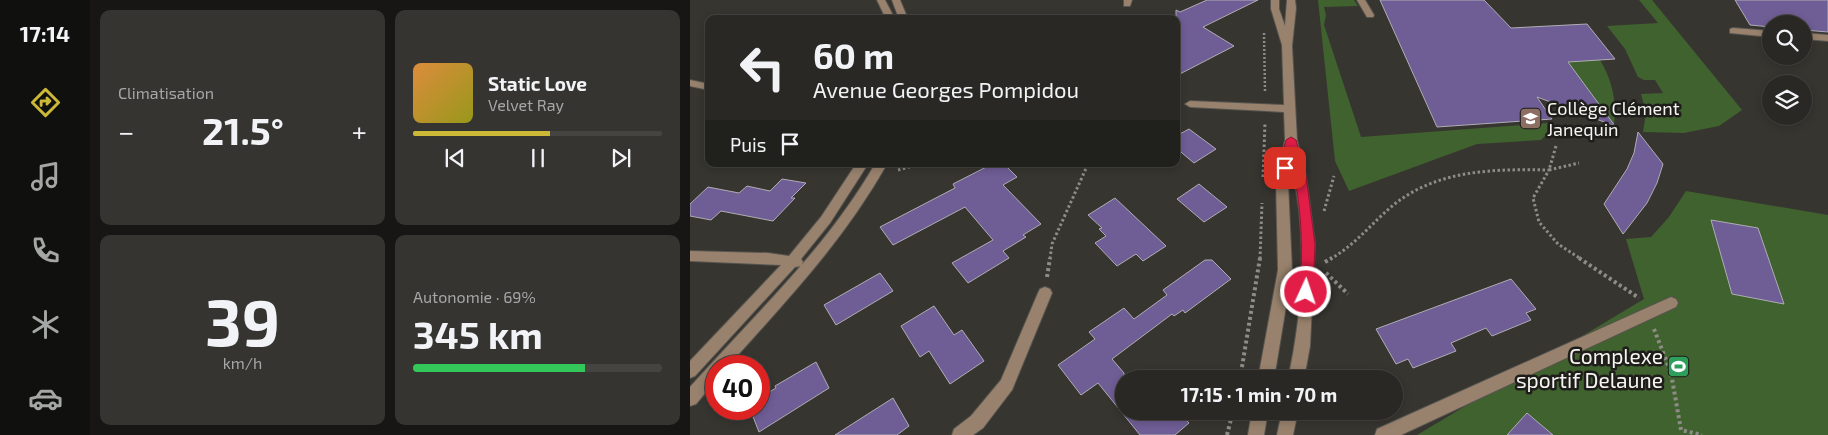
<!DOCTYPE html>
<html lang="fr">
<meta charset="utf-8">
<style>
:root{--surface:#292824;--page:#353431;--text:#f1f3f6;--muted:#a5a6a6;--line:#454441;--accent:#cdb938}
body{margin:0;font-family:"Exo 2",sans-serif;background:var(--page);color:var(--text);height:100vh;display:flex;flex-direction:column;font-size:19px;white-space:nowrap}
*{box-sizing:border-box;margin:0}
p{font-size:16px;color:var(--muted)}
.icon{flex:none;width:28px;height:28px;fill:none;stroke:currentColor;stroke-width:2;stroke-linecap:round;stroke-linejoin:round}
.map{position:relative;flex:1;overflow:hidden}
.panel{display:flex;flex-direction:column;gap:10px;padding:10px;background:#171614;width:600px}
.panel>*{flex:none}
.guide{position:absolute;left:15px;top:15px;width:475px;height:152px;border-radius:10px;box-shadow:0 2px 8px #0003,0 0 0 1px var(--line);background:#292824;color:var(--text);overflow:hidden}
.fabs{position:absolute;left:1072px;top:15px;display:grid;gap:10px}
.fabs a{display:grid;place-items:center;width:50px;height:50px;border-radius:50%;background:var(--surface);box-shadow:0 2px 8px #0003,0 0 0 1px var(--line);font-size:25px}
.speed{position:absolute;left:15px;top:355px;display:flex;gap:10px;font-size:25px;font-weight:700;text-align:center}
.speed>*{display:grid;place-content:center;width:65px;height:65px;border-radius:50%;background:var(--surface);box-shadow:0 2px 8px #0003,0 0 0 1px var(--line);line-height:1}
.speed .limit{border:8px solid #d22;background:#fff;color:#111}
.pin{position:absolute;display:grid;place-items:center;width:42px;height:42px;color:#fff;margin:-21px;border-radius:10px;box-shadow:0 2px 8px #0006}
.me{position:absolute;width:55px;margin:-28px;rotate:3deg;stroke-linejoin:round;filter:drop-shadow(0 0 4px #0008)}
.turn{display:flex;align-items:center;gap:18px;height:105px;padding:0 25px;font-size:22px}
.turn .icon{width:65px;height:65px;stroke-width:2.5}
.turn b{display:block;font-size:35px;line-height:42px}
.then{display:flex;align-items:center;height:48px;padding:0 25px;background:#0003;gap:10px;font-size:19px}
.big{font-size:38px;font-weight:700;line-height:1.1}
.panel .card{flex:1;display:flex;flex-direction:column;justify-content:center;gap:8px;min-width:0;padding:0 18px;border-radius:10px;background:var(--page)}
.panel .dial{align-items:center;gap:0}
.dial b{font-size:65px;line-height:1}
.song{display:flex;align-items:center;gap:15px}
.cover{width:60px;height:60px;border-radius:8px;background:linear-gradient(135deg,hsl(30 70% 55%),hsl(60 70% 35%))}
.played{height:5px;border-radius:2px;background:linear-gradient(90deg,var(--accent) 55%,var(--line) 55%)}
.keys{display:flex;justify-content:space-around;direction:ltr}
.heat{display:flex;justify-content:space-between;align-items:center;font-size:28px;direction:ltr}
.charge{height:8px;border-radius:4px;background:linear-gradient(90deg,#34c759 69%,var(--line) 0)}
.panel .tiles{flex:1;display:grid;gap:10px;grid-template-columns:repeat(2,1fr)}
.trip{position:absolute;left:425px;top:370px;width:288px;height:50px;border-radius:25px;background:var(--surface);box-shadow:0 2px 8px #0003,0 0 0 1px var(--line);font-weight:700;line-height:50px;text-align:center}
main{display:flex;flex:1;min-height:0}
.tab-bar{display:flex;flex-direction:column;width:90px;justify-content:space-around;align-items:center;background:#10100e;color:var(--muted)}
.tab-bar .icon{width:35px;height:35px}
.tab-bar .selected{color:var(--accent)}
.tab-bar b{font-size:22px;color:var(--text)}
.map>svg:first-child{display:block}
.green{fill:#40622f}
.building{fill:#6f5d95;stroke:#afadb4}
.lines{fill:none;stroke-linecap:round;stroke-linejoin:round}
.minor-casing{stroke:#56544f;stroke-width:2}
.path-far2{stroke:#8d8c87;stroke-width:2.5;stroke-dasharray:2 2;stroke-linecap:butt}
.path-far1{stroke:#8d8c87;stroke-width:3;stroke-dasharray:2.5 2.5;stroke-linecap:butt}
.path{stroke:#8d8c87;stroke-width:4;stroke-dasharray:3 3;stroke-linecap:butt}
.minor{fill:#98826d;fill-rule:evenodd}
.route{fill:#e11d48;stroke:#92132f}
.labels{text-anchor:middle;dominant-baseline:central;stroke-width:5;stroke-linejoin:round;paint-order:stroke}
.poi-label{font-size:18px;fill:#f6f5f1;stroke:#1e1d1a;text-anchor:start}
.near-poi-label{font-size:21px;fill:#f6f5f1;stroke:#1e1d1a;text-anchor:end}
</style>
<main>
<nav class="tab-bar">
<b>17:14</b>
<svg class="icon selected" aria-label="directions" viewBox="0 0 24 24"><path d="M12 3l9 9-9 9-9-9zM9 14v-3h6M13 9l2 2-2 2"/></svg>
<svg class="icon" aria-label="music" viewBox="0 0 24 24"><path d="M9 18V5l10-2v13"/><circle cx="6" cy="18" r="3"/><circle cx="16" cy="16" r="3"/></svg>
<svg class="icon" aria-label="phone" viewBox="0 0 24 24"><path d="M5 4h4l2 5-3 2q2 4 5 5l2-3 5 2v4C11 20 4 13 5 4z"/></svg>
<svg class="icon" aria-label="climate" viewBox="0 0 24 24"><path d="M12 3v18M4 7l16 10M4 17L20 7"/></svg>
<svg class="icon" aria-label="car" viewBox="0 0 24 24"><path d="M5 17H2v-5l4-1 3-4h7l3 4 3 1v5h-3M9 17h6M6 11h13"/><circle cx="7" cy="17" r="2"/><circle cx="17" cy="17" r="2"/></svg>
</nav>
<section class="panel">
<div class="tiles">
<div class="card"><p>Climatisation</p>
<div class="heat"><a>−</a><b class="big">21.5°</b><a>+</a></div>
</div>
<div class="card">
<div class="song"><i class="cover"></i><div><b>Static Love</b><p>Velvet Ray</p></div></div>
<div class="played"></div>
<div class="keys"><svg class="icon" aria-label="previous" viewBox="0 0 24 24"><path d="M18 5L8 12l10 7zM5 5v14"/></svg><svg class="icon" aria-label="pause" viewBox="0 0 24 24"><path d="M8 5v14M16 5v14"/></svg><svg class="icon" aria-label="next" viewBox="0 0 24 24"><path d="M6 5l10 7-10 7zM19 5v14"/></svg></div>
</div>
<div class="card dial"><b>39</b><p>km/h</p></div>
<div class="card"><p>Autonomie · 69%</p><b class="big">345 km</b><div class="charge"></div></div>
</div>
</section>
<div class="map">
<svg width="1138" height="435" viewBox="0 0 1138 435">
<rect width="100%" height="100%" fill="#373530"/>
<path class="green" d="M 628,0 L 664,0 L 668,6 L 634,7 L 636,15 L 634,25 L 671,137 L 858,123 L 857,134 L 851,140 L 787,144 L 659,191 L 645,161 Z
M 949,0 L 962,0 L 1052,110 L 1029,126 L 994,133 L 953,132 L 956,113 L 951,94 L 973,93 L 965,80 L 954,80 L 948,77 L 935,49 L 917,26 L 968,23 Z
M 910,60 C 922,80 927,101 924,125 L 865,62 Z
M 996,191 L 1138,215 L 1138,435 L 727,435 L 954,299 L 936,239 L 961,237 L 979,217 Z"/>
<path class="building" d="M 517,0 L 568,0 L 513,27 L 544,46 L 486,76 L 486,10 L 490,12 Z
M 690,0 L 794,0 L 821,28 L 897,24 L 925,59 L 878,62 L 925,126 L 847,97 L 862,119 L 747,127 Z
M 1045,0 L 1138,0 L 1138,32 L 1114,30 L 1114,24 L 1081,24 L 1081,27 L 1060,25 Z
M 499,129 L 526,149 L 504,163 L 486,148 L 486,136 Z
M 948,132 L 973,164 L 967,183 L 957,203 L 933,234 L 914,204 L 937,169 L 944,153 Z
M 302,164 L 314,164 L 327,177 L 313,185 L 351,224 L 333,235 L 336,237 L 313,251 L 319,258 L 278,283 L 262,263 L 303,240 L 275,207 L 203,245 L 190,227 L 265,188 L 263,184 Z
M 92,179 L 116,183 L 101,198 L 105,198 L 83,221 L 31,211 L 21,220 L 0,216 L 0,204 L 18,187 L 49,193 L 57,186 L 80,191 Z
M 509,184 L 537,207 L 514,222 L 487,199 Z
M 425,198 L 476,246 L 453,261 L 446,254 L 427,266 L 405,243 L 416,236 L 409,229 L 412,228 L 398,215 Z
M 1021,220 L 1068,228 L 1094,304 L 1042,294 Z
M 515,260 L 522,260 L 541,279 L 495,313 L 493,310 L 484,316 L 482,314 L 422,359 L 434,373 L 434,411 L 488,411 L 499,423 L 485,435 L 450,435 L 408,383 L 391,395 L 368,365 L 405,339 L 399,332 L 434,308 L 444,319 L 477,295 L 473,290 Z
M 190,273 L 203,291 L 146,325 L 134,305 Z
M 821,279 L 846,309 L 836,313 L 841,320 L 802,336 L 796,328 L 761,343 L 766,351 L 723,368 L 718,359 L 706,364 L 686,329 Z
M 244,306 L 264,335 L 272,330 L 294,361 L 260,384 L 239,351 L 230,357 L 211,326 Z
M 126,362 L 139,388 L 69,432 L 60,409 L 69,409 L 69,398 L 86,388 L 85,386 Z
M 203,398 L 219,426 L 207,435 L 145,435 Z
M 837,413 L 863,435 L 817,435 Z"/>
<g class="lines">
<defs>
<path id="minor" d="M 187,0 L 195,0 L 205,19 L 196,19 Z
M 202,0 L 210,0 L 218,19 L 209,19 Z
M 434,0 L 442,0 L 440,6 L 434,6 Z
M 581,0 L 589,0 L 589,9 L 595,26 L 597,0 L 605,0 L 606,8 L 602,46 L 607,140 L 616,176 L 625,244 L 620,346 L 614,379 L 598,379 C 613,311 618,232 601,165 L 598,182 L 602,270 L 584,379 L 568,379 L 588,270 L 586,182 L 595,140 L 594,112 L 500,107 L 495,104 L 500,101 L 594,105 L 592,45 L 581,9 Z
M 667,0 L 675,0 L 684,15 L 683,17 L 677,17 Z
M 1043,28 L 1081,31 L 1081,37 L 1040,33 L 1040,29 Z
M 1114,33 L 1138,35 L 1138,41 L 1114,39 Z
M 0,80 L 19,84 L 19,90 L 0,86 Z
M 166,164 L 178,164 L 140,223 L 111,259 L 113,262 L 111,266 L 105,267 L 5,376 L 0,378 L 0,361 L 91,265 L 0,261 L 0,251 L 78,253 L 99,256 L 131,217 Z
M 185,164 L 197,164 C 152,243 98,299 38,366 L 26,366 L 26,380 L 6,404 L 0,406 L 0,387 C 64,315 136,249 185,164 Z
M 355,287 L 360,289 L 362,293 L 322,390 L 293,428 L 283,435 L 262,435 L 264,429 L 281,416 L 311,380 L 348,293 L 350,289 Z
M 981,297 L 986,299 L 988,303 L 986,307 L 711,435 L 685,435 L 687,429 Z
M 562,411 L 578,411 L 574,435 L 558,435 Z
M 592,411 L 608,411 L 603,435 L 587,435 Z"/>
</defs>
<use href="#minor" class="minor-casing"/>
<path class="path-far2" d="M 574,33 L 575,92"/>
<path class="path-far1" d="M 866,146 L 859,170 L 889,163
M 208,170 L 230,164
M 573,177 L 575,123
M 634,211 L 644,176
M 360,259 L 362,244 L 398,164
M 570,259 L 572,203
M 640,259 C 664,246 681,224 701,207 C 746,169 804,169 859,170 L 843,198 L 849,222 L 868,244 L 891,259"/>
<path class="path" d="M 889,258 L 949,298
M 635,262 L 642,258
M 636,273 L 658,294
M 357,277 L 360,258
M 964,329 L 981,373 L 991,430 L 1012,435
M 550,379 L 570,258
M 537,435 L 543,411"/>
<use href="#minor" class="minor"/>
</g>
<path class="route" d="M 601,137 L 606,140 L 616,176 L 625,244 L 623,292 L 621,296 L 616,298 L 612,296 L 610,292 C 613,249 612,205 601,162 L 598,171 L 595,172 L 589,168 L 596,140 Z"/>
<defs>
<symbol id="school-square" viewBox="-11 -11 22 22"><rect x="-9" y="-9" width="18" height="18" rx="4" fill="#8d6e63" stroke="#1e1d1a"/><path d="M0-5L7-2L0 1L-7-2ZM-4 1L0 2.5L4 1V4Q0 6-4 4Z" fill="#fff"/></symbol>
<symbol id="stadium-square" viewBox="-11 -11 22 22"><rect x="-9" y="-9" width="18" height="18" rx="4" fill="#2e9e5b" stroke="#1e1d1a"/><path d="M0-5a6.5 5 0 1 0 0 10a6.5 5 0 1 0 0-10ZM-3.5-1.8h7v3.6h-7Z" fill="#fff"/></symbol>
</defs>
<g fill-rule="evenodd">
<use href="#school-square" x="828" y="106" width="25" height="25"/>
<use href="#stadium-square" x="976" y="354" width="25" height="25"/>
</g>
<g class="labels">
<g class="poi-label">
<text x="857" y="108">Collège Clément<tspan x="857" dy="21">Janequin</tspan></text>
</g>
<g class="near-poi-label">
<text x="973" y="355">Complexe<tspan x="973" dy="24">sportif Delaune</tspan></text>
</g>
</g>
</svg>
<div class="fabs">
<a><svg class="icon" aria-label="search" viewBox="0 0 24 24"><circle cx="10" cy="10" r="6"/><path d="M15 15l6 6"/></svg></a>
<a><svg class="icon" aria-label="layers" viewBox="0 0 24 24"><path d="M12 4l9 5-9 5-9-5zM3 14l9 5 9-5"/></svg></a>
</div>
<div class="speed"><div class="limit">40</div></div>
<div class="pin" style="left:595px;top:168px;background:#d93025"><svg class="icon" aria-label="arrive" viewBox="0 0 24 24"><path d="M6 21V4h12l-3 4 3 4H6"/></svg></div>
<svg class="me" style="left:616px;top:292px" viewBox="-20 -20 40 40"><circle r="17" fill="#e11d48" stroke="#fff" stroke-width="3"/><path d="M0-11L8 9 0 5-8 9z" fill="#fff"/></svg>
<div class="trip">17:15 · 1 min · 70 m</div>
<div class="guide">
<div class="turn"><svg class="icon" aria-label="left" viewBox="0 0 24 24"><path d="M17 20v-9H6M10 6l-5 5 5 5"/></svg><div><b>60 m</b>Avenue Georges Pompidou</div></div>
<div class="then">Puis<svg class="icon" aria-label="arrive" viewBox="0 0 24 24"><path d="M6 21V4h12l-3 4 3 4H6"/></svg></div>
</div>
</div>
</main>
